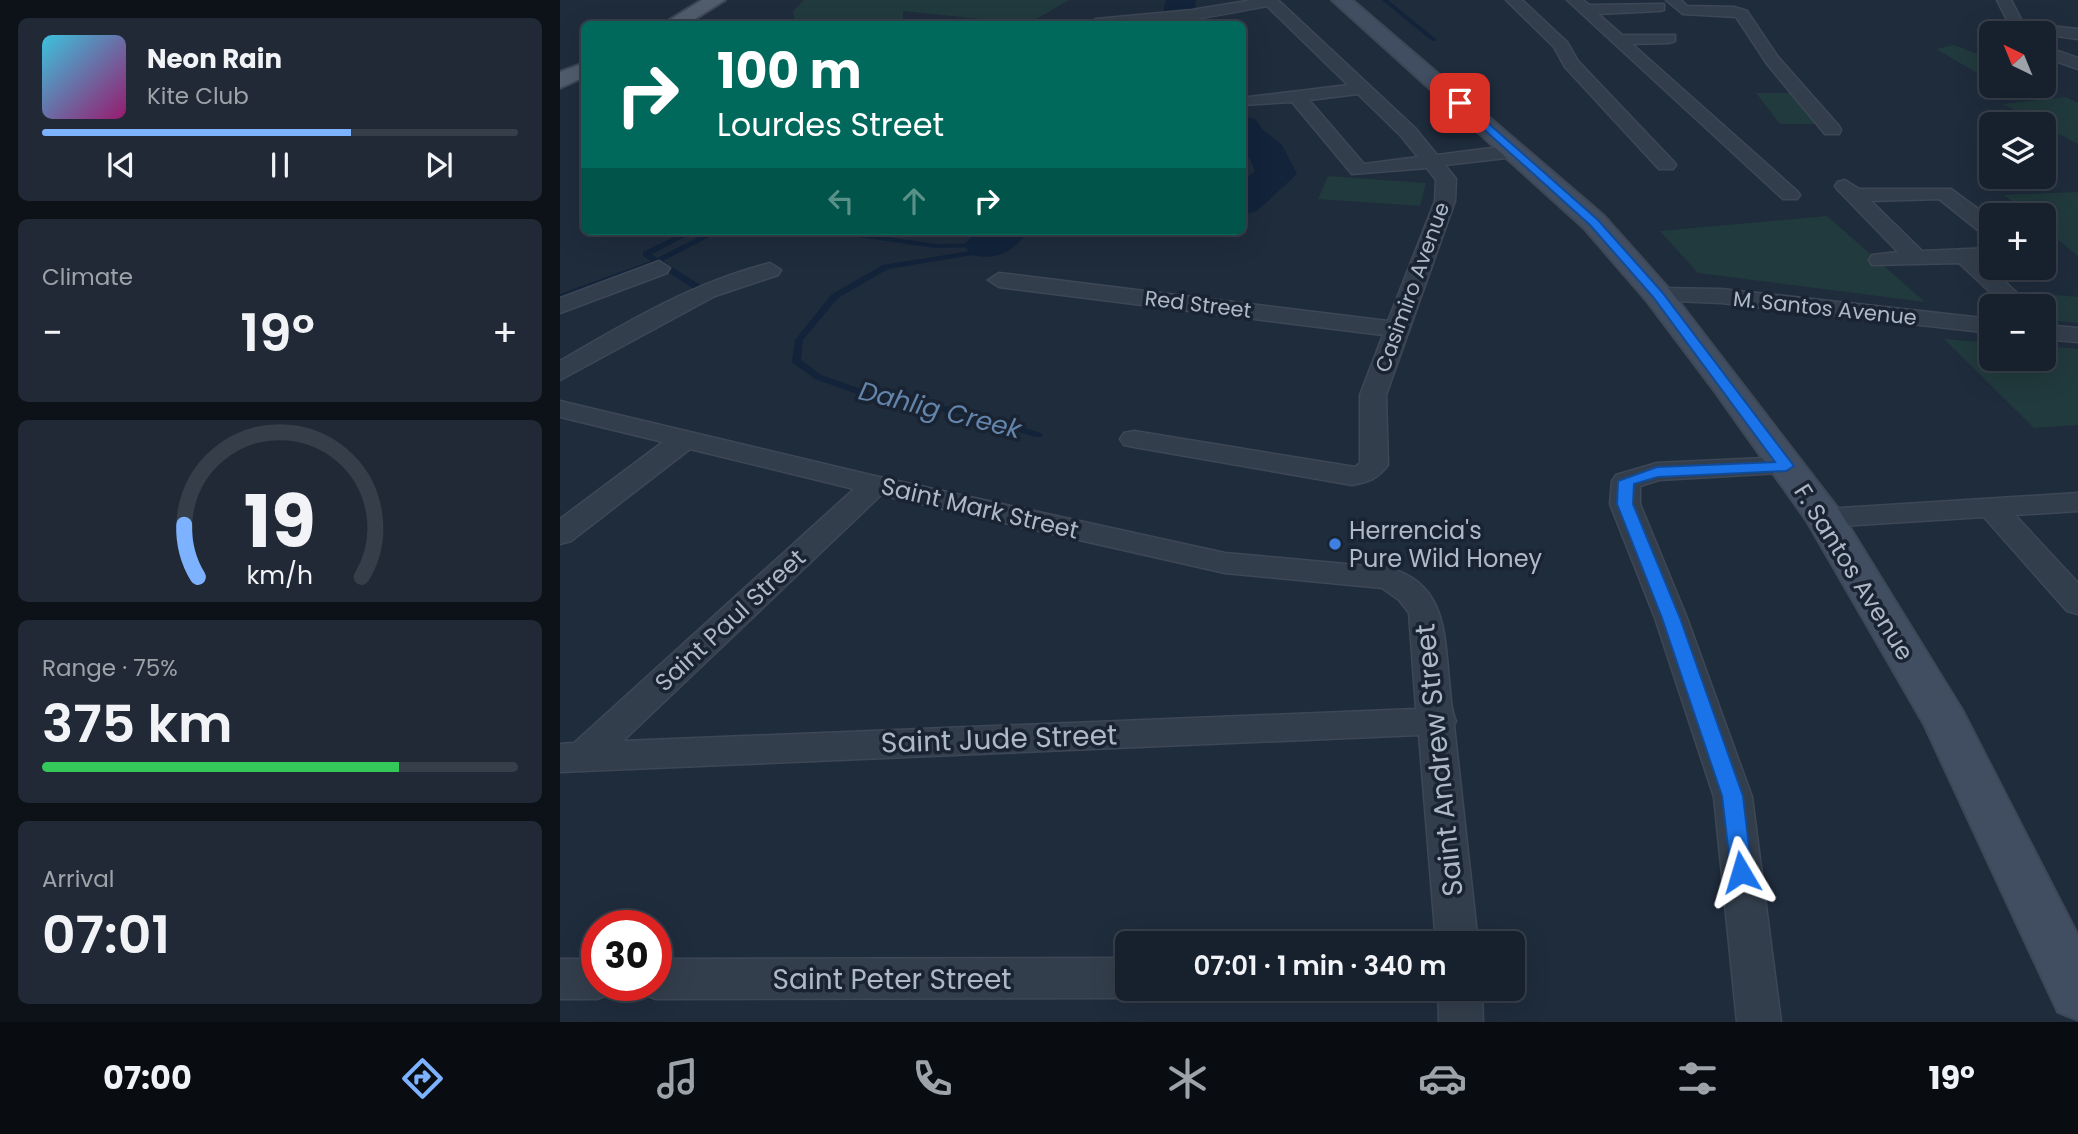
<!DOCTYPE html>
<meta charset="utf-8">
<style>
:root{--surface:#17212d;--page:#202935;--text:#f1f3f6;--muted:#9ea3aa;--line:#363e49;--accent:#7cb2ff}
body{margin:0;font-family:Poppins,sans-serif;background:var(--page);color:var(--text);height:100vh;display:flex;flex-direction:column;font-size:26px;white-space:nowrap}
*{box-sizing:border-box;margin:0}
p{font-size:23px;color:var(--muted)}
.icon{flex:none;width:38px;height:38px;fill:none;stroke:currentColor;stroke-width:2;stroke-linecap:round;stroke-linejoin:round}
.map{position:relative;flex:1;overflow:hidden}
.side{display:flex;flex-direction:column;gap:18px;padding:18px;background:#0d1219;width:560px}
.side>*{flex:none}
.top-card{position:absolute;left:21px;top:21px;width:665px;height:214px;border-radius:10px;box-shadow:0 7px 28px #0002,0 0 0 2px var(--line);background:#00695c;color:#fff;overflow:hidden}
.needle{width:46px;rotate:317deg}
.controls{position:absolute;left:1419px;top:21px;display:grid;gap:14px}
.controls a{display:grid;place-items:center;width:77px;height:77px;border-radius:10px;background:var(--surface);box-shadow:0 7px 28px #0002,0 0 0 2px var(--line);font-size:35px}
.speed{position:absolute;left:21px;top:910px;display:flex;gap:14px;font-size:35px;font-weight:700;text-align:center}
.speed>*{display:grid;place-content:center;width:91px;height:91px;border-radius:50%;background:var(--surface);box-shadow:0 7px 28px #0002,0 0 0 2px var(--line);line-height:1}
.speed .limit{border:10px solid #d22;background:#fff;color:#111}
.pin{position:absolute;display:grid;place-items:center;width:60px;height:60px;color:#fff;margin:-30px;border-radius:14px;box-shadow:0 4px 10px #0006}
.me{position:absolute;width:77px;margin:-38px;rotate:353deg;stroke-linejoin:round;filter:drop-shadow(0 0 5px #0008)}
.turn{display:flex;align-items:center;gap:24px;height:147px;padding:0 21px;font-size:32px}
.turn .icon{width:91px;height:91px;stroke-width:2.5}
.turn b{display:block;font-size:49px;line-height:60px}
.lanes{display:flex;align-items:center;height:66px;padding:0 21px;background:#0003;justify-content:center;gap:35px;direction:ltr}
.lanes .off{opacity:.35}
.big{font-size:52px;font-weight:600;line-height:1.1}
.side .widget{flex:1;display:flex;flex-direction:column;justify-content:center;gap:10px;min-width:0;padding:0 24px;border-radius:10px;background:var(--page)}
.side .dial{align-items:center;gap:0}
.dial svg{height:182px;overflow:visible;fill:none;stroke:var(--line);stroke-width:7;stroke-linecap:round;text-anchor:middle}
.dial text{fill:var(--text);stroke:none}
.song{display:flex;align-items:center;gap:21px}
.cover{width:84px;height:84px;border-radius:10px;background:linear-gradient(135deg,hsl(190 70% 55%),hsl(320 70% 35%))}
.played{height:7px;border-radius:4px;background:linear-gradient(90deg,var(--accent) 65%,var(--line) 65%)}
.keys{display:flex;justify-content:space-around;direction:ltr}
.heat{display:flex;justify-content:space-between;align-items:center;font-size:38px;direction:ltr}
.charge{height:10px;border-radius:5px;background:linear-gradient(90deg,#34c759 75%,var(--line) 0)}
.trip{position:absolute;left:555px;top:931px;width:410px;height:70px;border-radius:10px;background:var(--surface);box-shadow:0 7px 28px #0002,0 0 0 2px var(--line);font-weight:600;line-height:70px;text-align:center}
.dock{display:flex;height:112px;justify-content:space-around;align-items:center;background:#090d12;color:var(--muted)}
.dock .icon{width:49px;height:49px}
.dock .current{color:var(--accent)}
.dock b{font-size:32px;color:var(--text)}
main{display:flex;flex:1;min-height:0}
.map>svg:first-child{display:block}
.green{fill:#213a3d}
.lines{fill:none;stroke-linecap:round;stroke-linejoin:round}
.stream{fill:#12233a;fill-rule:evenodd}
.river{fill:#12233a;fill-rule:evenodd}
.street-casing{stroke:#3d4755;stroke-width:3}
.secondary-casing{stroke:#3d4755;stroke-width:4}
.primary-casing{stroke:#3d4755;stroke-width:4}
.street{fill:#333e4c;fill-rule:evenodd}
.secondary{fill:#414d60;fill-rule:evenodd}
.primary{fill:#515d6c;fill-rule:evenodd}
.route{fill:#1a73e8;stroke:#114b97;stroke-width:2}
.shop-dot{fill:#3f7fe0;stroke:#192331;stroke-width:2.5}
.labels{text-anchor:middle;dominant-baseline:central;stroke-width:7;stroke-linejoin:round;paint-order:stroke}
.far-street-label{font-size:21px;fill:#aeb9c8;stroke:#192331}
.street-label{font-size:24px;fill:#aeb9c8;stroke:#192331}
.poi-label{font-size:24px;fill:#aeb9c8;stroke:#192331;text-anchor:start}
.water-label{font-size:26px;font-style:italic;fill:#6384ab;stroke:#192331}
.near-street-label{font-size:28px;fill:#aeb9c8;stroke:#192331}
</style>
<main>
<section class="side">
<div class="widget">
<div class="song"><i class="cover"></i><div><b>Neon Rain</b><p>Kite Club</p></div></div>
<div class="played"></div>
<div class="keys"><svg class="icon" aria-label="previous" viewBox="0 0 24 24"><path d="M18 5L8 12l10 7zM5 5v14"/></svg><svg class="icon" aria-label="pause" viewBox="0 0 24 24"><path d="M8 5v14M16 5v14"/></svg><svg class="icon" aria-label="next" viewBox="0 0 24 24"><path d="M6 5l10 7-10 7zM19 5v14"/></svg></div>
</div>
<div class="widget"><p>Climate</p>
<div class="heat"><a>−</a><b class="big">19°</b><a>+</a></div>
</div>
<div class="widget dial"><svg viewBox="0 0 100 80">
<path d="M14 69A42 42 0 1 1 86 69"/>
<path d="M14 69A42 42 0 0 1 8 46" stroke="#7cb2ff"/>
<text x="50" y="56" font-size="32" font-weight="700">19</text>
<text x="50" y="72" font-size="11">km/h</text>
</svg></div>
<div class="widget"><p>Range · 75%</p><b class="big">375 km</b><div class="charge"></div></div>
<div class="widget"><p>Arrival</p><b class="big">07:01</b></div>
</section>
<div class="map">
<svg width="1518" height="1022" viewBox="0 0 1518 1022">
<rect width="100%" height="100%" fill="#1f2c3c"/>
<path class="green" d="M 244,0 L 509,0 L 468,24 L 343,11 L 343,24 L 235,24 L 233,11 Z
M 1394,45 L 1431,59 L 1431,81 L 1376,49 Z
M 1196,93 L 1237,93 L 1262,124 L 1220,124 Z
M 1506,97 L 1518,103 L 1518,144 L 1443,104 Z
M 768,176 L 866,183 L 860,206 L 758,199 Z
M 1518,192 L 1518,256 L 1484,228 L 1484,215 L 1469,215 L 1444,195 Z
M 1267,216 L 1365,302 L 1138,273 L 1100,231 Z
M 1484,294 L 1518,297 L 1518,323 L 1497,321 Z
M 1384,339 L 1431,343 L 1432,359 L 1484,359 L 1484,346 L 1518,349 L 1518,425 L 1474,428 Z"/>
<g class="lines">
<path class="stream" d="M 822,0 L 828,0 L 876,39 L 876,41 L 872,41 Z
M 126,231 L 136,231 L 92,254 L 97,258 L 151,231 L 161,231 L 103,261 L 140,285 L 140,289 L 134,289 L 96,264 L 0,299 L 0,294 L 91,261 L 83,256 L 83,252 Z
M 266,231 L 286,231 L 376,244 L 427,243 L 431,245 L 412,255 L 328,269 L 278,298 L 243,340 L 241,360 L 261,375 L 335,401 L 403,408 L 481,433 L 483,435 L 481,437 L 475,437 L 402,414 L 331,406 L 255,379 L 233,363 L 232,361 L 235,340 L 272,294 L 323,265 L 410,251 L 417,247 L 376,248 L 270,233 Z"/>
<path class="river" d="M 606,0 L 636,0 L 633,20 L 635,24 L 604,24 L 601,21 Z
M 682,116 L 695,119 L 703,130 L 722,145 L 737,174 L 697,211 L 682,215 L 682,181 L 695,171 L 690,159 L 682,152 Z
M 417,231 L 468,231 C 454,252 436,261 411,255 L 404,245 Z"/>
<defs>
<path id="street" d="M 692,0 L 718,0 L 855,128 L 877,155 L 955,145 L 965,151 L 955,157 L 885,165 L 896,179 L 895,201 L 826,395 L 828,465 C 818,479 808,482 792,485 L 574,447 L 564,445 L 560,439 L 564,433 L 574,431 L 795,467 L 800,463 L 800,395 L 823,335 L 439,287 L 428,280 L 439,273 L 828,321 L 875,201 L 876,180 L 867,168 L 792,174 L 732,102 L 682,105 L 683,98 L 689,97 L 788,85 L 707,6 C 649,17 588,30 528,24 L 536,19 L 632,10 ZM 798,94 L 841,136 L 858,157 L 804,164 L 749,100 Z
M 946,0 L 962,0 L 1007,42 L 1018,61 L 1113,161 L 1116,165 L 1113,169 L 1099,169 L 1005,67 L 994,47 Z
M 1007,0 L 1023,0 L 1029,5 L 1104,4 L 1104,10 L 1099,11 L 1038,14 L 1062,35 L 1115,35 L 1115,41 L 1109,43 L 1072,44 L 1237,191 L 1240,195 L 1237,199 L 1223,199 Z
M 1106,0 L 1121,0 L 1127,6 L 1174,7 L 1187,11 L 1218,57 L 1279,126 L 1281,130 L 1279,134 L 1265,134 L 1207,64 L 1176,17 L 1123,14 Z
M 1437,0 L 1451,0 L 1463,23 L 1518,29 L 1518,39 L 1452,30 Z
M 1484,46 L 1518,58 L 1518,69 L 1484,57 Z
M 1285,180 L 1299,189 L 1391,189 L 1432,219 L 1432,236 L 1424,235 L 1379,199 L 1311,201 L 1362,251 L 1432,248 L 1432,262 L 1424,262 L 1471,306 L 1445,306 L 1399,263 L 1312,265 L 1309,260 L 1312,255 L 1338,252 L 1278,190 L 1275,186 L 1278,182 Z
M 99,261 L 110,268 L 107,273 L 0,313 L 0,298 Z
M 210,263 L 221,270 L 218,275 L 155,296 L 0,380 L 0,361 C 67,322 134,282 210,263 Z
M 1098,288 L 1161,289 L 1432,319 L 1432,333 L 1161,303 L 1090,300 L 1086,295 L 1090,290 Z
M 1484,325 L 1518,328 L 1518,342 L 1484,339 Z
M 0,401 L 315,476 L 665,553 L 829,568 C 889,584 884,639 890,689 C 891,700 891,712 896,721 L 894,725 L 918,943 L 876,943 L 859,735 L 0,772 L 0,744 L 14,743 L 294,489 L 130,449 L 11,541 L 0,544 L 0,519 L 103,442 L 0,417 ZM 321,495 L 665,573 L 822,588 L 839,600 L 849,613 L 856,709 L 63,741 Z
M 1226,457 L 1236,460 L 1240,466 L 1236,472 L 1099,480 L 1080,486 L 1080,504 L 1127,618 L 1192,797 L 1221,1022 L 1177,1022 L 1154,797 L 1095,618 L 1050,504 L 1052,481 L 1056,475 L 1097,463 Z
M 1518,493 L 1518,511 L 1455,515 L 1518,583 L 1518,614 L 1507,611 L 1424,517 L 1265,527 L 1254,525 L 1250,518 L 1254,511 L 1265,509 Z
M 567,958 L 567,989 L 584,989 L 567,998 L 96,999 L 81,993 L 77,985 L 96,985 L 96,959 Z
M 0,959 L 37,959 L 37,985 L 56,985 L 52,993 L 37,999 L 0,999 Z
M 878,989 L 922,989 L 923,1022 L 879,1022 Z"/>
<path id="secondary" d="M 772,0 L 792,0 L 1044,216 L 1109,289 L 1279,510 L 1402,710 L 1518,936 L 1518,1020 L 1498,1012 L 1364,724 L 1247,521 L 1154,390 L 1087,301 L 1024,228 Z"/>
<path id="primary" d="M 142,0 L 165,0 L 127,24 L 103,24 Z
M 24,63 L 24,77 L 0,88 L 0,72 Z"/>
</defs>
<use href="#street" class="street-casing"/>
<use href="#secondary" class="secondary-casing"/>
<use href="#primary" class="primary-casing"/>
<use href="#street" class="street"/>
<use href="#secondary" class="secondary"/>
<use href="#primary" class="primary"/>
</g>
<path class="route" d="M 897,101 L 903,101 L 1038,220 L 1102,292 L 1234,466 L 1226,471 L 1098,477 L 1074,484 L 1073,504 L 1120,618 L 1183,796 L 1192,872 L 1189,878 L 1181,881 L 1174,878 L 1171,872 L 1162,796 L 1102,618 L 1057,504 L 1058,481 L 1097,467 L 1215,462 L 1093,297 L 1030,225 L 897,105 Z"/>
<circle class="shop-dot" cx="775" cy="544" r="7"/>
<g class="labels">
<g class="far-street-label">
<text transform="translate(852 287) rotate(-70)">Casimiro Avenue</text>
<text transform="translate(638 304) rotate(7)">Red Street</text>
<text transform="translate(1265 308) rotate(6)">M. Santos Avenue</text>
</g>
<g class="street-label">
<text transform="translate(420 508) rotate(13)">Saint Mark Street</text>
<text transform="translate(1294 572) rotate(58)">F. Santos Avenue</text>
<text transform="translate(170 620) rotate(-43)">Saint Paul Street</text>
</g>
<g class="poi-label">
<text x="789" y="530">Herrencia's<tspan x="789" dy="28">Pure Wild Honey</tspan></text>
</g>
<g class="water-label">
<text transform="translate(380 410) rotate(14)">Dahlig Creek</text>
</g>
<g class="near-street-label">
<text transform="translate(439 739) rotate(-2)">Saint Jude Street</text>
<text transform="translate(879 760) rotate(-96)">Saint Andrew Street</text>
<text x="332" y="979">Saint Peter Street</text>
</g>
</g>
</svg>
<div class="controls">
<a><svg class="needle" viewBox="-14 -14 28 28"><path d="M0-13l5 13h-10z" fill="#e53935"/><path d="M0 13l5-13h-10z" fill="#9ea3aa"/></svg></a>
<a><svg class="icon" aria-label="layers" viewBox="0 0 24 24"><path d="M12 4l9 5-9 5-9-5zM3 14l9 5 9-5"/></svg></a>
<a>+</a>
<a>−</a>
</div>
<div class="speed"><div class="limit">30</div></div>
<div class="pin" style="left:900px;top:103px;background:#d93025"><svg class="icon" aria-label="arrive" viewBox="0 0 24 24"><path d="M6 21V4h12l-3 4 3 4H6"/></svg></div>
<svg class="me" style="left:1181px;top:872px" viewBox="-20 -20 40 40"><path d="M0-17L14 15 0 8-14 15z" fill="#1a73e8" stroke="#fff" stroke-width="4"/></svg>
<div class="trip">07:01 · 1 min · 340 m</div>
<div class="top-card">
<div class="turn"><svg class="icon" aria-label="right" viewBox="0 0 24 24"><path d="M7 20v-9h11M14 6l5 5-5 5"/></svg><div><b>100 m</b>Lourdes Street</div></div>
<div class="lanes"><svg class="icon off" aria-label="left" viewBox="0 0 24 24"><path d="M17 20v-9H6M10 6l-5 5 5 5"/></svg><svg class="icon off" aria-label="ahead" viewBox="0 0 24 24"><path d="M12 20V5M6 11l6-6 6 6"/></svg><svg class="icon" aria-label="right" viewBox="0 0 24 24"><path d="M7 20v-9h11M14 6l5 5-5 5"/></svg></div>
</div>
</div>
</main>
<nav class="dock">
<b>07:00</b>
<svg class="icon current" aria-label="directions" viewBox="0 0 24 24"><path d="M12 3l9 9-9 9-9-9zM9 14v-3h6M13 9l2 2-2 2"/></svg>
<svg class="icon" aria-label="music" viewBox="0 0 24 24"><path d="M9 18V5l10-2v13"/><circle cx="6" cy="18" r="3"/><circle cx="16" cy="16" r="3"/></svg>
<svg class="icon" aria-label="phone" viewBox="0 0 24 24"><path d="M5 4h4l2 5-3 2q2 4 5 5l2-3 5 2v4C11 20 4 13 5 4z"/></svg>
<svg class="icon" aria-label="climate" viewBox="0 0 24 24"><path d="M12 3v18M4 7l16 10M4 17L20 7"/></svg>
<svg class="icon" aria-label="car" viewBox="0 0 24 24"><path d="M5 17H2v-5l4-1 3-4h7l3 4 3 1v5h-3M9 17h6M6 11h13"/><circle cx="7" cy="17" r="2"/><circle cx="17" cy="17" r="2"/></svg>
<svg class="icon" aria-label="filters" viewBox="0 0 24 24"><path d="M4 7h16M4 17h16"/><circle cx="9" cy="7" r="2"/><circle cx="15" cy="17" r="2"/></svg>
<b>19°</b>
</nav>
